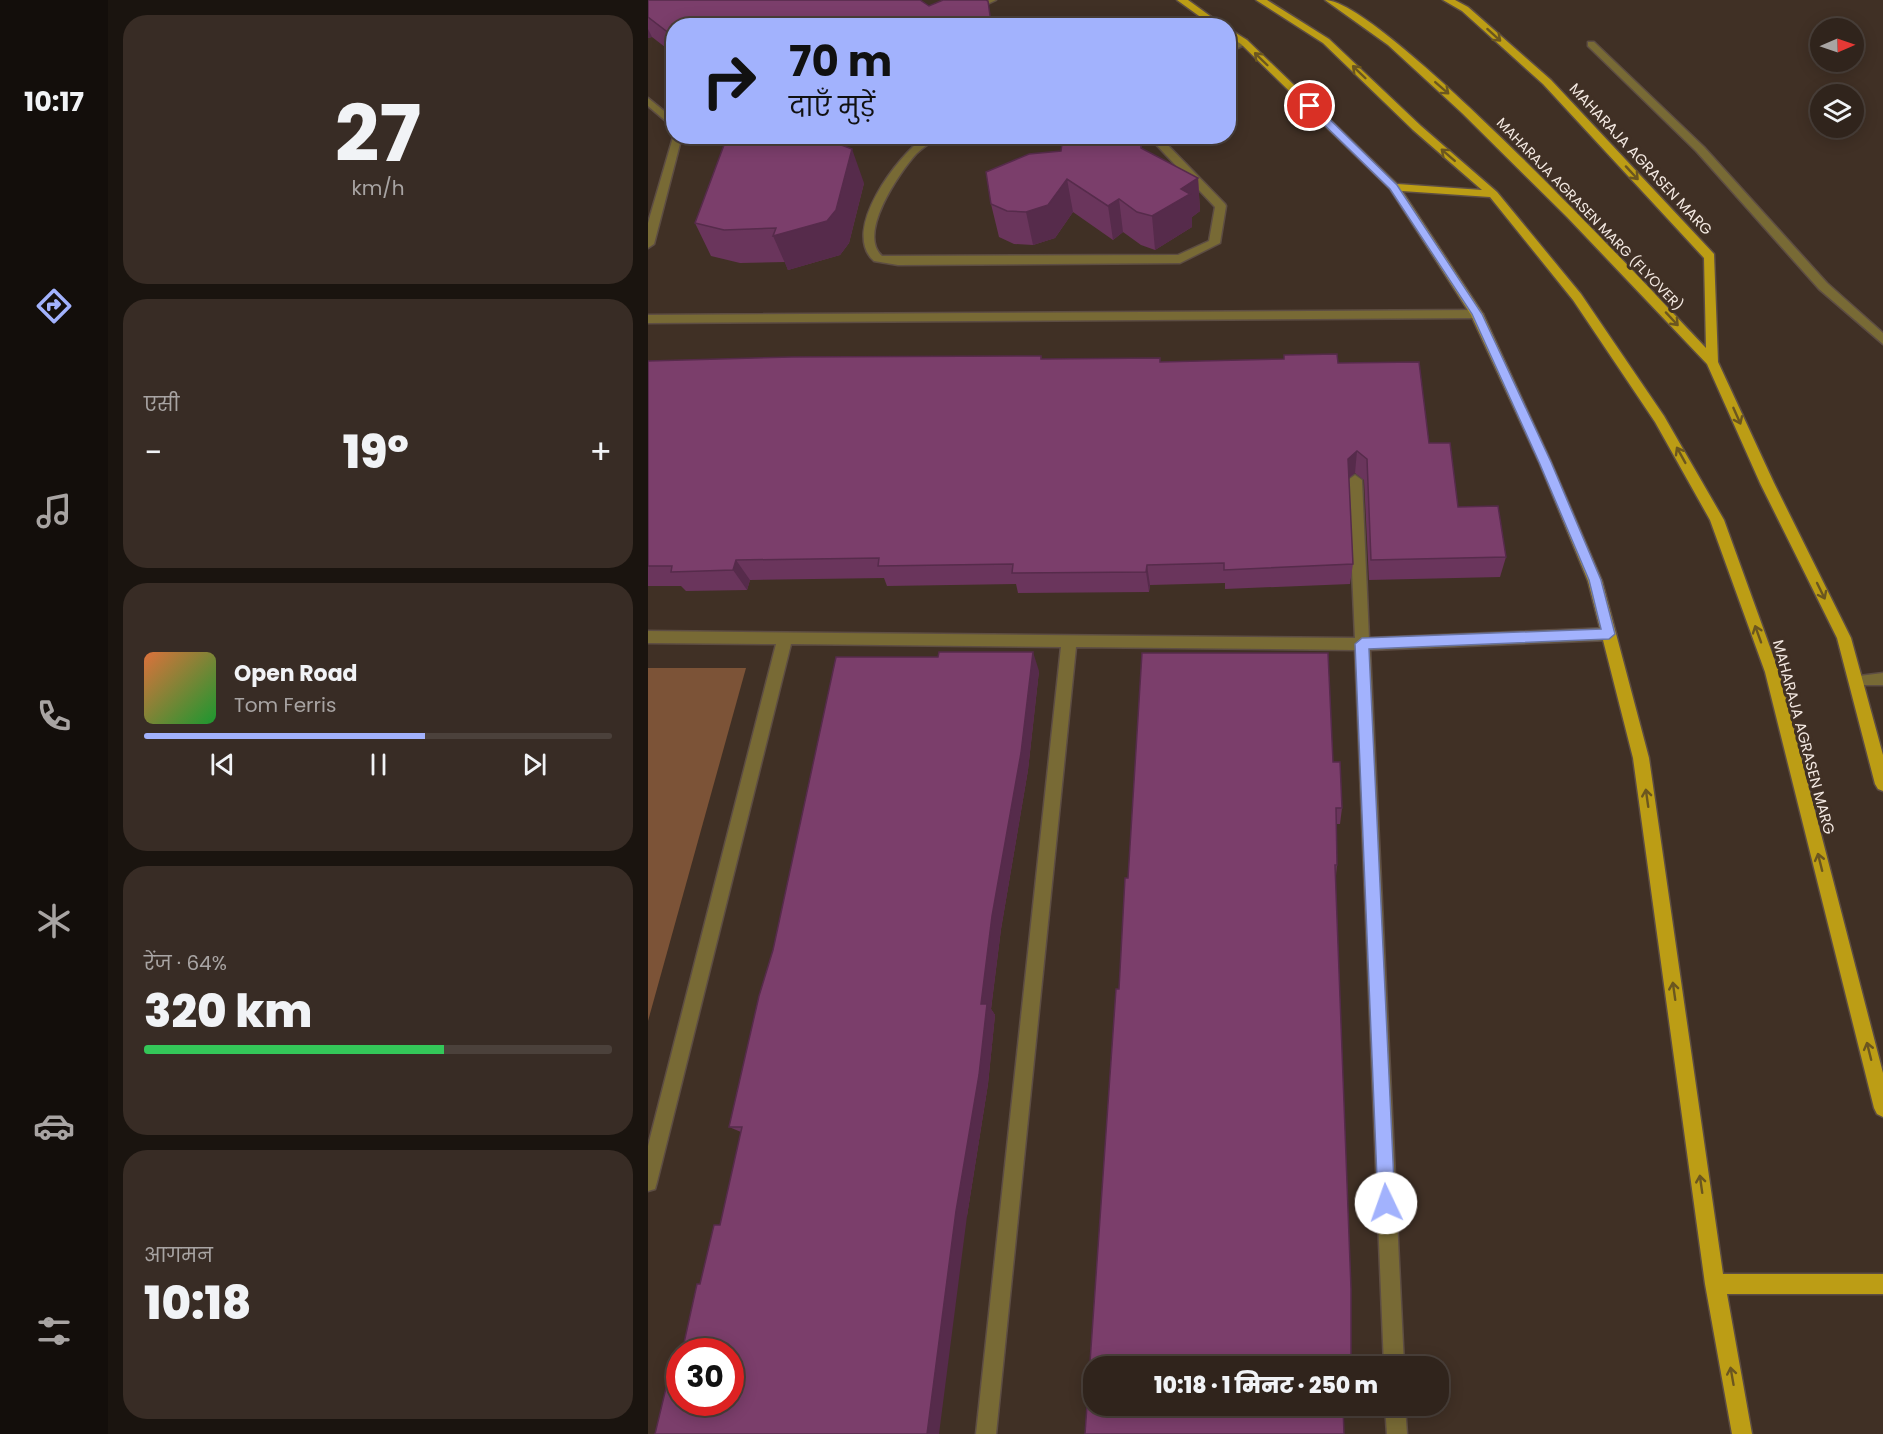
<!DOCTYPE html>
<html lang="hi">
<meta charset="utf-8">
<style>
:root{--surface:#30241c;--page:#382c25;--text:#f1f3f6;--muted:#a8a4a3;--line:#4b413b;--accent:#a2b2fd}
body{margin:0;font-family:Poppins,"Noto Sans Devanagari",sans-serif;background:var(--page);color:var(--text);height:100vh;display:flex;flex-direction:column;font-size:22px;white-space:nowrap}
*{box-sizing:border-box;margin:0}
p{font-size:20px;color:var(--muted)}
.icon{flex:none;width:33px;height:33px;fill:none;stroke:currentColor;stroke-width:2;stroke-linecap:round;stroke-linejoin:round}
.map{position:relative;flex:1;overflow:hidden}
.details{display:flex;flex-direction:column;gap:15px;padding:15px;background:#1a140f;width:540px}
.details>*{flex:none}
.hud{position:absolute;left:18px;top:18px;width:570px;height:126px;border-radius:24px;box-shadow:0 3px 15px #0003,0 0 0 2px var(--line);background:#a2b2fd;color:#111;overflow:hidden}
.needle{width:39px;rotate:88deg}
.controls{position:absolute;left:1162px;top:18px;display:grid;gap:12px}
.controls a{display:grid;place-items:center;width:54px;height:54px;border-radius:50%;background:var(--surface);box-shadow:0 3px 15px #0003,0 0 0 2px var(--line);font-size:30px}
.speed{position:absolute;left:18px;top:1338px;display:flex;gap:12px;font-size:30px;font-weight:700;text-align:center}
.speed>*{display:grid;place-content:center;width:78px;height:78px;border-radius:50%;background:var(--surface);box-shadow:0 3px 15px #0003,0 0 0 2px var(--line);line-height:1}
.speed .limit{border:9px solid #d22;background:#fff;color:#111}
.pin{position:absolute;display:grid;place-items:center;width:51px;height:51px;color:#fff;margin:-26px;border:3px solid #fff;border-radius:50%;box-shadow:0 2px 6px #0007}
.me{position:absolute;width:66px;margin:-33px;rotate:357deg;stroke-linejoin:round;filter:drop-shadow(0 0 4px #0008)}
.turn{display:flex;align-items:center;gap:21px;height:126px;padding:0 24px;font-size:27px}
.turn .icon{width:78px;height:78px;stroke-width:2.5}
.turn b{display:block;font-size:42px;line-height:51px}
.big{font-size:45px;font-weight:800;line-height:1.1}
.details .tile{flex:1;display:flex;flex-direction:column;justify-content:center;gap:9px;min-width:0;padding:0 21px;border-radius:24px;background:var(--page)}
.details .dial{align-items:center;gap:0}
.dial b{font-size:78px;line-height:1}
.song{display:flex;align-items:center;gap:18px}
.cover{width:72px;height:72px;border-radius:9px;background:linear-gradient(135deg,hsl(20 70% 55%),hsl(130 70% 35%))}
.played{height:6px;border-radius:3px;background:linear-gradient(90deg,var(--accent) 60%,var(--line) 60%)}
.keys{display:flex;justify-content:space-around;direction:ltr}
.heat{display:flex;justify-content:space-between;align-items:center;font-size:33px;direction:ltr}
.charge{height:9px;border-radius:4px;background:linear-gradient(90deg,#34c759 64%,var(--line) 0)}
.trip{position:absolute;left:435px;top:1356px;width:366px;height:60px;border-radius:24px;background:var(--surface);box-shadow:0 3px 15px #0003,0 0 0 2px var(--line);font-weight:800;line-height:60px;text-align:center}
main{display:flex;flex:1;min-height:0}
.menu{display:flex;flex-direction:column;width:108px;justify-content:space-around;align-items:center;background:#130e0b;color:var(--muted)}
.menu .icon{width:42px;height:42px}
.menu .current{color:var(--accent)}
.menu b{font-size:27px;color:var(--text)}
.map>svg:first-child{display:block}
.green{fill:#7c5337}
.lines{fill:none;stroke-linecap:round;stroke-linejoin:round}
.minor-casing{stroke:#5d4d43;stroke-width:3}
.major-casing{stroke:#5d4d43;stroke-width:3}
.minor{fill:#786a35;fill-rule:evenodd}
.major{fill:#bc9d15;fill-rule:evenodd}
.wall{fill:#6a355c}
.shaded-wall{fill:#562b4b}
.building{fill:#7b3e6b;stroke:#562b4b;stroke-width:1.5}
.oneway{stroke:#6b561f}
.route{fill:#a2b2fd;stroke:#6974a4;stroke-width:1.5}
.labels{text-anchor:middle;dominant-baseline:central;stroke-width:6;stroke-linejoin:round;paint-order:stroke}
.far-street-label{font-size:14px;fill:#f3e8e1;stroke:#403025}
.street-label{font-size:15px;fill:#f3e8e1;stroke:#403025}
</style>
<main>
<nav class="menu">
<b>10:17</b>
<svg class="icon current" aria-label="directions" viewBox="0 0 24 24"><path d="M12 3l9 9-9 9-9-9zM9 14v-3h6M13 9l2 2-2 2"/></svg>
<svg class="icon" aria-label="music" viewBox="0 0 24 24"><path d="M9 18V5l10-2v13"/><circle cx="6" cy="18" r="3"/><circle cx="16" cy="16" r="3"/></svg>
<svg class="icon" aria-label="phone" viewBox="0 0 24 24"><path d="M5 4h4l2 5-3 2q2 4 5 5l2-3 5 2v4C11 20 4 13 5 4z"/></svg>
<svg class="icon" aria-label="climate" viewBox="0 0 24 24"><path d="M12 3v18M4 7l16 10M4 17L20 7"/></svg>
<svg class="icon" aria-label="car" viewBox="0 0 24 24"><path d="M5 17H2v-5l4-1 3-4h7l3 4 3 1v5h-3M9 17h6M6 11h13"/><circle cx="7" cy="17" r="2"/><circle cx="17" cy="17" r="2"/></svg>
<svg class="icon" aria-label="filters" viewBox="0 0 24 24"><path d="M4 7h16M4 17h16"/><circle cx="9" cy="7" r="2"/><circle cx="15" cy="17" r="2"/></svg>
</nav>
<section class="details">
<div class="tile dial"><b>27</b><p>km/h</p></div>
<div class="tile"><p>एसी</p>
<div class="heat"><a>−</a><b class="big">19°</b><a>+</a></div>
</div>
<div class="tile">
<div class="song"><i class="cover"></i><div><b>Open Road</b><p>Tom Ferris</p></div></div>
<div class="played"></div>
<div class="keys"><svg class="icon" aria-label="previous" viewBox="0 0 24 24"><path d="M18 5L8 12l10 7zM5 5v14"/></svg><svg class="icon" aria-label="pause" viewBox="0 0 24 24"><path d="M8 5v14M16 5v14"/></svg><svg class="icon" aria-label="next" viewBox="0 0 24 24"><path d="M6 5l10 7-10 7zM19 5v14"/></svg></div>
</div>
<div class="tile"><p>रेंज · 64%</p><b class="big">320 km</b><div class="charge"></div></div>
<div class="tile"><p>आगमन</p><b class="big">10:18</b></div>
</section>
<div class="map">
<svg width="1235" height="1434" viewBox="0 0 1235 1434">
<rect width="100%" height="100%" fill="#403025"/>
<path class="green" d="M 0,668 L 98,668 L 0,1021 Z"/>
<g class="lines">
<defs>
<path id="minor" d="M 335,0 L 348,0 L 293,26 L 280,26 Z
M 596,39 L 599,40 L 599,44 L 580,52 L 580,45 Z
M 940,42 L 946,42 L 1056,147 L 1179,283 L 1235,333 L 1235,344 L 1171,289 L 1048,151 L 940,46 Z
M 0,98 L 26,119 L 26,128 L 0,106 Z
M 26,134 L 26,136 L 34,136 L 6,244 L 0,248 L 0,223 Z
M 278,136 L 290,136 C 283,143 275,147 268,154 C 251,173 209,234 234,256 L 530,255 L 561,241 L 567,207 L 500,136 L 511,136 L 577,204 L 578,206 L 572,243 L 532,263 L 250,265 L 226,261 C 192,231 250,155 278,136 Z
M 829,310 L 835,314 L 829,318 L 0,323 L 0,315 Z
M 707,475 L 714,480 L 721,638 L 961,628 L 966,630 L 968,634 L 966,638 L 961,640 L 722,650 L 756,1366 L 736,1366 L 707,650 L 428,647 L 348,1434 L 328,1434 L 413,647 L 143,644 L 9,1182 L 7,1189 L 0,1191 L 0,1146 L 128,644 L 0,643 L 0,631 L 707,638 L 700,480 Z
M 1235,673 L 1235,685 L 1203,685 L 1201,681 L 1203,677 Z
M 737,1406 L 757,1406 L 759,1434 L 739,1434 Z"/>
<path id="major" d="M 529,0 L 540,0 L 576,26 L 565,26 Z
M 608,0 L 619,0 L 681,39 L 773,126 L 849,192 L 933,294 L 1016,416 L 1076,520 L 1131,672 L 1235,1073 L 1235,1117 L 1229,1114 L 1226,1108 L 1117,672 L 1062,520 L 1007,422 L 925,300 L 842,197 L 754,191 L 835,314 L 903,462 L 954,581 L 1001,758 L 1075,1274 L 1235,1274 L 1235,1294 L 1079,1294 L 1104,1434 L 1084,1434 L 1057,1284 L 985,758 L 940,581 L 891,462 L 823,315 L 742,189 L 593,44 L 580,36 L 580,28 L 599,40 L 749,184 L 834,190 L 765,130 L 675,43 Z
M 677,0 C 734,0 1005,292 1058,348 L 1056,258 L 895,84 L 814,11 L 795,0 L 807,0 L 820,7 L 903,80 L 1066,254 L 1070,362 L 1126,483 L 1203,638 L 1235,755 L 1235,791 L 1230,789 L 1227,784 L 1189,638 L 1112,483 L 1059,364 L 919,217 L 814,113 L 740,45 Z"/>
</defs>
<use href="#minor" class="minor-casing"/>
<use href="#major" class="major-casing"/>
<use href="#minor" class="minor"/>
<use href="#major" class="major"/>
</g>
<path class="wall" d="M 0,0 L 281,6 L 344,23 L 430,21 L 430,26 L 26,26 L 26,54 L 4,37 L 0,38 Z
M 493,137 L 494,149 L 550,178 L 552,211 L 544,217 L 544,227 L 507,250 L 493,245 L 475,232 L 465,240 L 425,212 L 407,238 L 385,245 L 366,244 L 351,237 L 343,204 L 413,151 Z
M 216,183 L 201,243 L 192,255 L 140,270 L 137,262 L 92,263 L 63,256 L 47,223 Z
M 393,356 L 394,359 L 513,362 L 690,363 L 781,443 L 810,507 L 858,557 L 852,577 L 721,580 L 716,480 L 707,473 L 701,478 L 705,564 L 702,584 L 577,589 L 577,583 L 502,585 L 501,592 L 370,593 L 368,584 L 239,586 L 236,578 L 102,580 L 99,590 L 38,591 L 33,586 L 0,586 L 0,361 Z
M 391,671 L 380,770 L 353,929 L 343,1009 L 347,1015 L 340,1084 L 319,1216 L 32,1402 L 52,1284 L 72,1225 L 93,1132 L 81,1127 Z
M 685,762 L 694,808 L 692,824 L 688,824 L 689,865 L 688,876 L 471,989 Z"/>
<path class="shaded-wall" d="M 430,21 L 430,26 L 421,26 Z
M 0,29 L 4,37 L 0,38 Z
M 204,149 L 216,183 L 201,243 L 192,255 L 140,270 L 125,236 Z
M 550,178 L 552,211 L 544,217 L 544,227 L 507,250 L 504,216 L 533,189 Z
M 419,179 L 425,212 L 407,238 L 385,245 L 378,212 Z
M 471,199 L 475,232 L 465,240 L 460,206 Z
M 709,451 L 707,473 L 698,480 L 700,459 Z
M 88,560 L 102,580 L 99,590 L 85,570 Z
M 499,565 L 502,585 L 501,592 L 498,572 Z
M 385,652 L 391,671 L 380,770 L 353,929 L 343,1009 L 347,1015 L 340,1084 L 319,1216 L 291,1434 L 279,1434 L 344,916 Z"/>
<path class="building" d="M 0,0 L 272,0 L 281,6 L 295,0 L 338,0 L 340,1 L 343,23 L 430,21 L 421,26 L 190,26 L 187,23 L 182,26 L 26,26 L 26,37 L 0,17 Z
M 93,136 L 169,136 L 204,149 L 188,210 L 179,221 L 125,236 L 128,228 L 76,230 L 47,223 L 76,145 L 85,138 Z
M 415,136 L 489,136 L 493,137 L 493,148 L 550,178 L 533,189 L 542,194 L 504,216 L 489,212 L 471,199 L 460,206 L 419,179 L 400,205 L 378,212 L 359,211 L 343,204 L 338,172 L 381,154 L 413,151 Z
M 689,354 L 690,363 L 771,362 L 781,443 L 802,443 L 810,507 L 850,506 L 858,557 L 723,560 L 719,459 L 709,451 L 700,459 L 705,564 L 576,570 L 576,563 L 499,565 L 498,572 L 364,573 L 365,564 L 230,566 L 231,558 L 88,560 L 85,570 L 23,572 L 24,566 L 0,566 L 0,361 L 144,357 L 393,356 L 393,359 L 512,358 L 512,362 L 636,359 L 636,355 Z
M 291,652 L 385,652 L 373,753 L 344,916 L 333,1004 L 339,1004 L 331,1075 L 308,1211 L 279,1434 L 7,1434 L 25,1359 L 32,1359 L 32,1402 L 82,1402 L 82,1352 L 34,1352 L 49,1284 L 52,1284 L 66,1225 L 72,1225 L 94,1127 L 81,1127 L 111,996 L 125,950 L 188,657 L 290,657 Z
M 494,653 L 680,653 L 685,762 L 692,762 L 694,808 L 688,808 L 689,865 L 687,865 L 703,1289 L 703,1356 L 693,1356 L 694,1366 L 446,1366 L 446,1406 L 695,1406 L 696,1434 L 437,1434 L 468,989 L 471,989 L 477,878 L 480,878 Z"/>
<defs><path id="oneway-shaft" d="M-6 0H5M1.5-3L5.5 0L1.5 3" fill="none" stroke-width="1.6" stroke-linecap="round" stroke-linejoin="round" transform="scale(1.5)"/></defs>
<g class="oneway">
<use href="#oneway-shaft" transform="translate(846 35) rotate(42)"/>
<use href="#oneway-shaft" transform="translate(613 59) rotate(-136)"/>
<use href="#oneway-shaft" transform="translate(711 72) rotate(-136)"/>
<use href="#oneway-shaft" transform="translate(794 88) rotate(41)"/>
<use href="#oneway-shaft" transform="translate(800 155) rotate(-139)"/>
<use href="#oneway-shaft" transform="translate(984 173) rotate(47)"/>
<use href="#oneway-shaft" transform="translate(1024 319) rotate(47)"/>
<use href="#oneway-shaft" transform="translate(1089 416) rotate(66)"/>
<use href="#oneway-shaft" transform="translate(1033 455) rotate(-119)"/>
<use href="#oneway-shaft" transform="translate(1173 591) rotate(64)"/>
<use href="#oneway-shaft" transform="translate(1110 634) rotate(-110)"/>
<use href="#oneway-shaft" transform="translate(999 798) rotate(-98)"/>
<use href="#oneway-shaft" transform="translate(1172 862) rotate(-104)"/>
<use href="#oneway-shaft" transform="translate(1026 991) rotate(-98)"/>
<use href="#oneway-shaft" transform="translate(1221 1051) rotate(-104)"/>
<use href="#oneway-shaft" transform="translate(1053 1184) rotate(-98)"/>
<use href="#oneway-shaft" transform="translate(1084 1376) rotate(-100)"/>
</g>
<path class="route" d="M 659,104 L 666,104 L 749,185 L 834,314 L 903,462 L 953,580 L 967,634 L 961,639 L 721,649 L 747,1203 L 745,1209 L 738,1212 L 732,1209 L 730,1203 L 707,644 L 714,638 L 953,629 L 941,580 L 891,462 L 824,314 L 742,189 L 659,108 Z"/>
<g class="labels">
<g class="far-street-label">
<text transform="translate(942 214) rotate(46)">MAHARAJA AGRASEN MARG (FLYOVER)</text>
</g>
<g class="street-label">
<text transform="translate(993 159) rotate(47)">MAHARAJA AGRASEN MARG</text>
<text transform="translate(1156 737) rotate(75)">MAHARAJA AGRASEN MARG</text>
</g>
</g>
</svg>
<div class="controls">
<a><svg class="needle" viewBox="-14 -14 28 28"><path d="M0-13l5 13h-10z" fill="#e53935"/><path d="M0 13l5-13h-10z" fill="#a8a4a3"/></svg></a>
<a><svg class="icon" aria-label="layers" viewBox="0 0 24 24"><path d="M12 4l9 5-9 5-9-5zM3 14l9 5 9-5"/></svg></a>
</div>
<div class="speed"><div class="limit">30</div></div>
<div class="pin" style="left:662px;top:106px;background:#d93025"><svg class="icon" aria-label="arrive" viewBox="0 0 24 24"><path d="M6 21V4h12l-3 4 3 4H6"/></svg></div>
<svg class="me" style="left:738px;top:1203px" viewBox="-20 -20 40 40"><circle r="19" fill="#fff"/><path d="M0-13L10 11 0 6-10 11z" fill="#a2b2fd"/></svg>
<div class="trip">10:18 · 1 मिनट · 250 m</div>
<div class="hud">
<div class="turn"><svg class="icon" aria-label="right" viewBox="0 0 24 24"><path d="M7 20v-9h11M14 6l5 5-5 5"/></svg><div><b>70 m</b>दाएँ मुड़ें</div></div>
</div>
</div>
</main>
